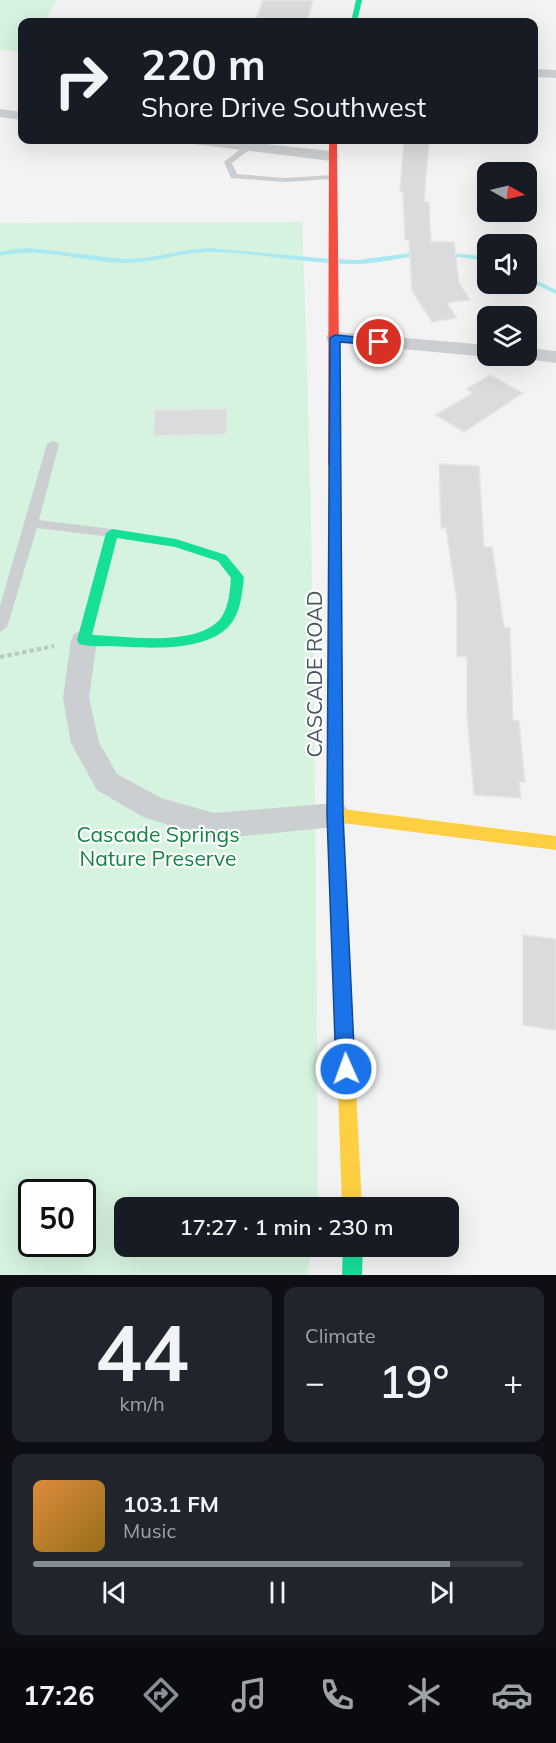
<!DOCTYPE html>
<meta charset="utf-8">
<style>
:root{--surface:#171b24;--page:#20242c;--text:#f1f3f6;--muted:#9ea1a6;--line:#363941;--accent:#848e94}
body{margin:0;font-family:Mulish,sans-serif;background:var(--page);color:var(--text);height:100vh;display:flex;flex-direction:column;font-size:22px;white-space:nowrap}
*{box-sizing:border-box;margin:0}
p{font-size:20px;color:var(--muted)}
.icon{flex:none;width:33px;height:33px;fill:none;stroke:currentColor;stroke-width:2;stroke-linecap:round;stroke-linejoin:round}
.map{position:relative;height:1275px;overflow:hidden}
.sheet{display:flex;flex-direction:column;gap:12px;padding:12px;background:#0d0f14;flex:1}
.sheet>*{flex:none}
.top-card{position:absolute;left:18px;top:18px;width:520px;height:126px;border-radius:12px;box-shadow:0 6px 24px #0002;background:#171b24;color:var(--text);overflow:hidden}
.needle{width:39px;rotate:98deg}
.buttons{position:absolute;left:477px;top:162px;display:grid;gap:12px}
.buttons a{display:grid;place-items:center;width:60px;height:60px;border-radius:12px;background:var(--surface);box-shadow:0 6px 24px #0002;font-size:30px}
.speed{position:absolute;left:18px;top:1179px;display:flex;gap:12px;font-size:30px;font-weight:700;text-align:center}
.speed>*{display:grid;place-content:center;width:78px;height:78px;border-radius:50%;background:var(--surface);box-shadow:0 6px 24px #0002;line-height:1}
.speed .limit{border:3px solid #111;border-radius:9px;background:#fff;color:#111}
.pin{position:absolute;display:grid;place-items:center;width:51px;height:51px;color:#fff;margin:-26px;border:3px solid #fff;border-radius:50%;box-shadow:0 2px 6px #0007}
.me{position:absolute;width:66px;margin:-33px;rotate:358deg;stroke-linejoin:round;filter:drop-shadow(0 0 4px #0008)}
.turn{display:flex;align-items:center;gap:21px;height:126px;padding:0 24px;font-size:27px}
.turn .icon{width:78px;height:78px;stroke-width:2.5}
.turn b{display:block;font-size:42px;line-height:51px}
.big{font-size:45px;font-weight:600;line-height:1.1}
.sheet .card{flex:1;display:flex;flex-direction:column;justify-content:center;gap:9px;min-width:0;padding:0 21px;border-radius:12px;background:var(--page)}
.sheet .dial{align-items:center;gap:0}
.dial b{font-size:78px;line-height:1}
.song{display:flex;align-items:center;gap:18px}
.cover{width:72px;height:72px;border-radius:9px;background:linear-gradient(135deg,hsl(30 70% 55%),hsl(40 70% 35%))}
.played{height:6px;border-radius:3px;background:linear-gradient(90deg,var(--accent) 85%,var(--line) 85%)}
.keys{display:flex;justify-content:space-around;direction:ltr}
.heat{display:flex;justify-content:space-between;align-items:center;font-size:33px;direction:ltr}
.sheet .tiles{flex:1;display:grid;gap:12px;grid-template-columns:1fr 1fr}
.card:last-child{grid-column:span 2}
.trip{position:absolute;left:114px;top:1197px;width:345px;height:60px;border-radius:12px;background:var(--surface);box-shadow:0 6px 24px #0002;font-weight:600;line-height:60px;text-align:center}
.tab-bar{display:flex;height:96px;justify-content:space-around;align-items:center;background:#090b0e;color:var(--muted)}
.tab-bar .icon{width:42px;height:42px}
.tab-bar .current{color:var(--accent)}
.tab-bar b{font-size:27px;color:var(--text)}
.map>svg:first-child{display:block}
.green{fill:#d6f3df;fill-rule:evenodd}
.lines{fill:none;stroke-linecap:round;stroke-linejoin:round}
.stream{fill:#aae9f2;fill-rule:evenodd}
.building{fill:#d9dbdc;stroke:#e5e5e6;stroke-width:1.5}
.path{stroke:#bac8c3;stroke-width:4;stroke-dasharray:4.5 3;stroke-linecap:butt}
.lane{fill:#cccfd2;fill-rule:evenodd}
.street{fill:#cccfd2;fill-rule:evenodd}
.fast{fill:#16e098;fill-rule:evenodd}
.slow{fill:#ffcf43;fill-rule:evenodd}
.jam{fill:#f24e42;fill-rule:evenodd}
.route{fill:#1a73e8;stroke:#114b97;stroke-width:1.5}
.labels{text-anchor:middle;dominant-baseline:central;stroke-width:4.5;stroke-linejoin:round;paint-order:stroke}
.street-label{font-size:21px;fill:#485761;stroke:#fff}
.park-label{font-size:21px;fill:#128441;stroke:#fff}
</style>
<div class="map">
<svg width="556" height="1275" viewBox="0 0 556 1275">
<rect width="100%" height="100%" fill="#f3f3f3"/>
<path class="green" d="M 0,0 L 57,0 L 43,22 L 22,22 L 22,52 L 0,50 Z
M 302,222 C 315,550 316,879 318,1207 L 124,1208 L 124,1246 L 312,1247 L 307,1275 L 0,1275 L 0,223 ZM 32,1192 L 82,1192 L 82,1244 L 32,1244 Z"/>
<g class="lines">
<path class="stream" d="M 30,248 L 123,259 L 145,258 L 188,250 L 209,248 L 319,258 L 356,260 L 419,252 L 422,254 L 419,256 C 398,258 377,264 355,264 C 306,264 258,252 209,252 C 180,252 152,264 123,263 C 79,262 45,246 0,256 L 0,252 L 15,249 Z
M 445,252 L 488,257 L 488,261 L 443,255 L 443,253 Z
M 526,275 L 556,290 L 556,294 L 526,280 Z"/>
</g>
<path class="building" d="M 263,0 L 313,0 L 307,22 L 255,22 Z
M 404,141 L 429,142 L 424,202 L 429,202 L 431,242 L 454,242 L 459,283 L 470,300 L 447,303 L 457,318 L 432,322 L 412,291 L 409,240 L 405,240 L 403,192 L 400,192 Z
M 490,375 L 523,393 L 464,432 L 435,415 L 473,393 L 466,389 Z
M 227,409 L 226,434 L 153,436 L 155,410 Z
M 439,464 L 479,466 L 484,547 L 492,547 L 504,627 L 510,628 L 513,720 L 519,721 L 525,782 L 519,782 L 521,798 L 474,795 L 467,715 L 467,657 L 457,656 L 457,602 L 446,528 L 441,528 Z
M 523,935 L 556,939 L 556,1030 L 523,1025 Z"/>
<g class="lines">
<path class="path" d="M 0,657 L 54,646"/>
<path class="lane" d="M 246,145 L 253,147 L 232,163 L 237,174 L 285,178 L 332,175 L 336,177 L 332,179 L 285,182 L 231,178 L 224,162 Z
M 53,441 L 59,444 L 39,520 L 112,529 L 118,533 L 112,537 L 37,528 L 7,627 L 0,632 L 0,606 L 47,444 Z"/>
<path class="street" d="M 534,69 L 556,70 L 556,78 L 534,77 Z
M 0,109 L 22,112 L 22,120 L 0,117 Z
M 187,140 L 228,140 L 331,151 L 339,156 L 331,161 L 194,144 Z
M 335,332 L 488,345 L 488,356 L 493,356 L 488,357 L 328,342 L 326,338 L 328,334 Z
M 526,348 L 556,351 L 556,363 L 519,358 L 517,356 L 526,356 Z
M 84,631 L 93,633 L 97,640 L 89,698 L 99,742 L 117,774 L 161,798 L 214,813 L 335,803 L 345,806 L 350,815 L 345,824 L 335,827 L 214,839 L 143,817 L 97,790 L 71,743 L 63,698 L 71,640 L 75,633 Z"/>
<path class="fast" d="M 356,0 L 362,0 L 357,22 L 351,22 Z
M 112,529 L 176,539 L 226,555 L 244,577 C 242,593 241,612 230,625 C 206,653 145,648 111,646 C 101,646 89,647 79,644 L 77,640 L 106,533 ZM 117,538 L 175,547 L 218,561 L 231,578 C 230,590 229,607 221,618 C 197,648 126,636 92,635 Z
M 335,723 L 340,725 L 342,729 L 343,815 L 356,1089 L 354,1096 L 347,1098 L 340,1096 L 338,1089 L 327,815 L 328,729 L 330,725 Z
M 343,1246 L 363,1246 L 362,1275 L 342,1275 Z"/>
<path class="slow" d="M 334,461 L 340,465 L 342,729 L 340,733 L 330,733 L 328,729 L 328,465 Z
M 335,808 L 556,836 L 556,850 L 335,822 L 330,820 L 327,815 L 330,810 Z
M 347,1080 L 354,1082 L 356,1089 L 362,1208 L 342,1208 L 338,1089 L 340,1082 Z"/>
<path class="jam" d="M 329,140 L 337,140 L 340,465 L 334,469 L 328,465 Z"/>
</g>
<path class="route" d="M 335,335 L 379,339 L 384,342 L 379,345 L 340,342 L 343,815 L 355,1069 L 352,1076 L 346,1078 L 339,1076 L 336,1069 L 327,815 L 330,338 Z"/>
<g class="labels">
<g class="street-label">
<text transform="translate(314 674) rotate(-90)">CASCADE ROAD</text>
</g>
<g class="park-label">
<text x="158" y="834">Cascade Springs<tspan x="158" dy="24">Nature Preserve</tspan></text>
</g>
</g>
</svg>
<div class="buttons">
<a><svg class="needle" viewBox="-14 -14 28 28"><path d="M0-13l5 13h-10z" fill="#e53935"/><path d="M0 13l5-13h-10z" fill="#9ea1a6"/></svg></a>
<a><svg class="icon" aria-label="sound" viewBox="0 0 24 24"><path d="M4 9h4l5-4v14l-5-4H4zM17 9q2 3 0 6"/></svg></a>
<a><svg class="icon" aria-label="layers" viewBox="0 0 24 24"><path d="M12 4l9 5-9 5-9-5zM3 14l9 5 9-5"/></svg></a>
</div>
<div class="speed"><div class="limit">50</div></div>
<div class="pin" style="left:379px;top:342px;background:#d93025"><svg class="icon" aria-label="arrive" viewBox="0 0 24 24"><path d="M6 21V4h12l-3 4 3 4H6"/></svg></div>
<svg class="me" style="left:346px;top:1069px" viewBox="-20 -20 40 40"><circle r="17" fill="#1a73e8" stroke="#fff" stroke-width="3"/><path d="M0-11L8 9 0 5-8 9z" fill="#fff"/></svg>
<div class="trip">17:27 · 1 min · 230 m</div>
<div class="top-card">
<div class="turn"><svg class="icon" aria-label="right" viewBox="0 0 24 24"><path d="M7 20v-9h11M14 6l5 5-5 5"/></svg><div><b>220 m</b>Shore Drive Southwest</div></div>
</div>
</div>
<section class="sheet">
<div class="tiles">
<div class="card dial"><b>44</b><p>km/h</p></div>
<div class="card"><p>Climate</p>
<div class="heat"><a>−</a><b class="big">19°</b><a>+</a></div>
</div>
<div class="card">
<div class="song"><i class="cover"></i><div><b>103.1 FM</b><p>Music</p></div></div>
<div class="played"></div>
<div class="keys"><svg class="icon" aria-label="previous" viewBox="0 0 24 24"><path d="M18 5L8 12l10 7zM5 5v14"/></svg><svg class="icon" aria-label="pause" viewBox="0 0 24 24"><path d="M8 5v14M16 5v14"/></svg><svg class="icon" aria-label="next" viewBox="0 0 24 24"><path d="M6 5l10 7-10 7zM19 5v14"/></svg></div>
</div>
</div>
</section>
<nav class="tab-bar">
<b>17:26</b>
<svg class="icon current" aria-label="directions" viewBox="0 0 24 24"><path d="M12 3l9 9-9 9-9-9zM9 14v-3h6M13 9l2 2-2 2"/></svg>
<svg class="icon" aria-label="music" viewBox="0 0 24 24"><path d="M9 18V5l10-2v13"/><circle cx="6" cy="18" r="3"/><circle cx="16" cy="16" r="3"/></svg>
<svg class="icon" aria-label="phone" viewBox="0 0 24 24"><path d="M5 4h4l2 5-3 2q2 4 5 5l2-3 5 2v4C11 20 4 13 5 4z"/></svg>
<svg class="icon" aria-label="climate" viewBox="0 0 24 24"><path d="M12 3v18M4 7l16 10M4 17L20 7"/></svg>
<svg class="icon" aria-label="car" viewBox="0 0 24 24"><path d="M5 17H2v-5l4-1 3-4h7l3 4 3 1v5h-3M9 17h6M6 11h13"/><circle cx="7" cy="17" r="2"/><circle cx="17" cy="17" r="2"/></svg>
</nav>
